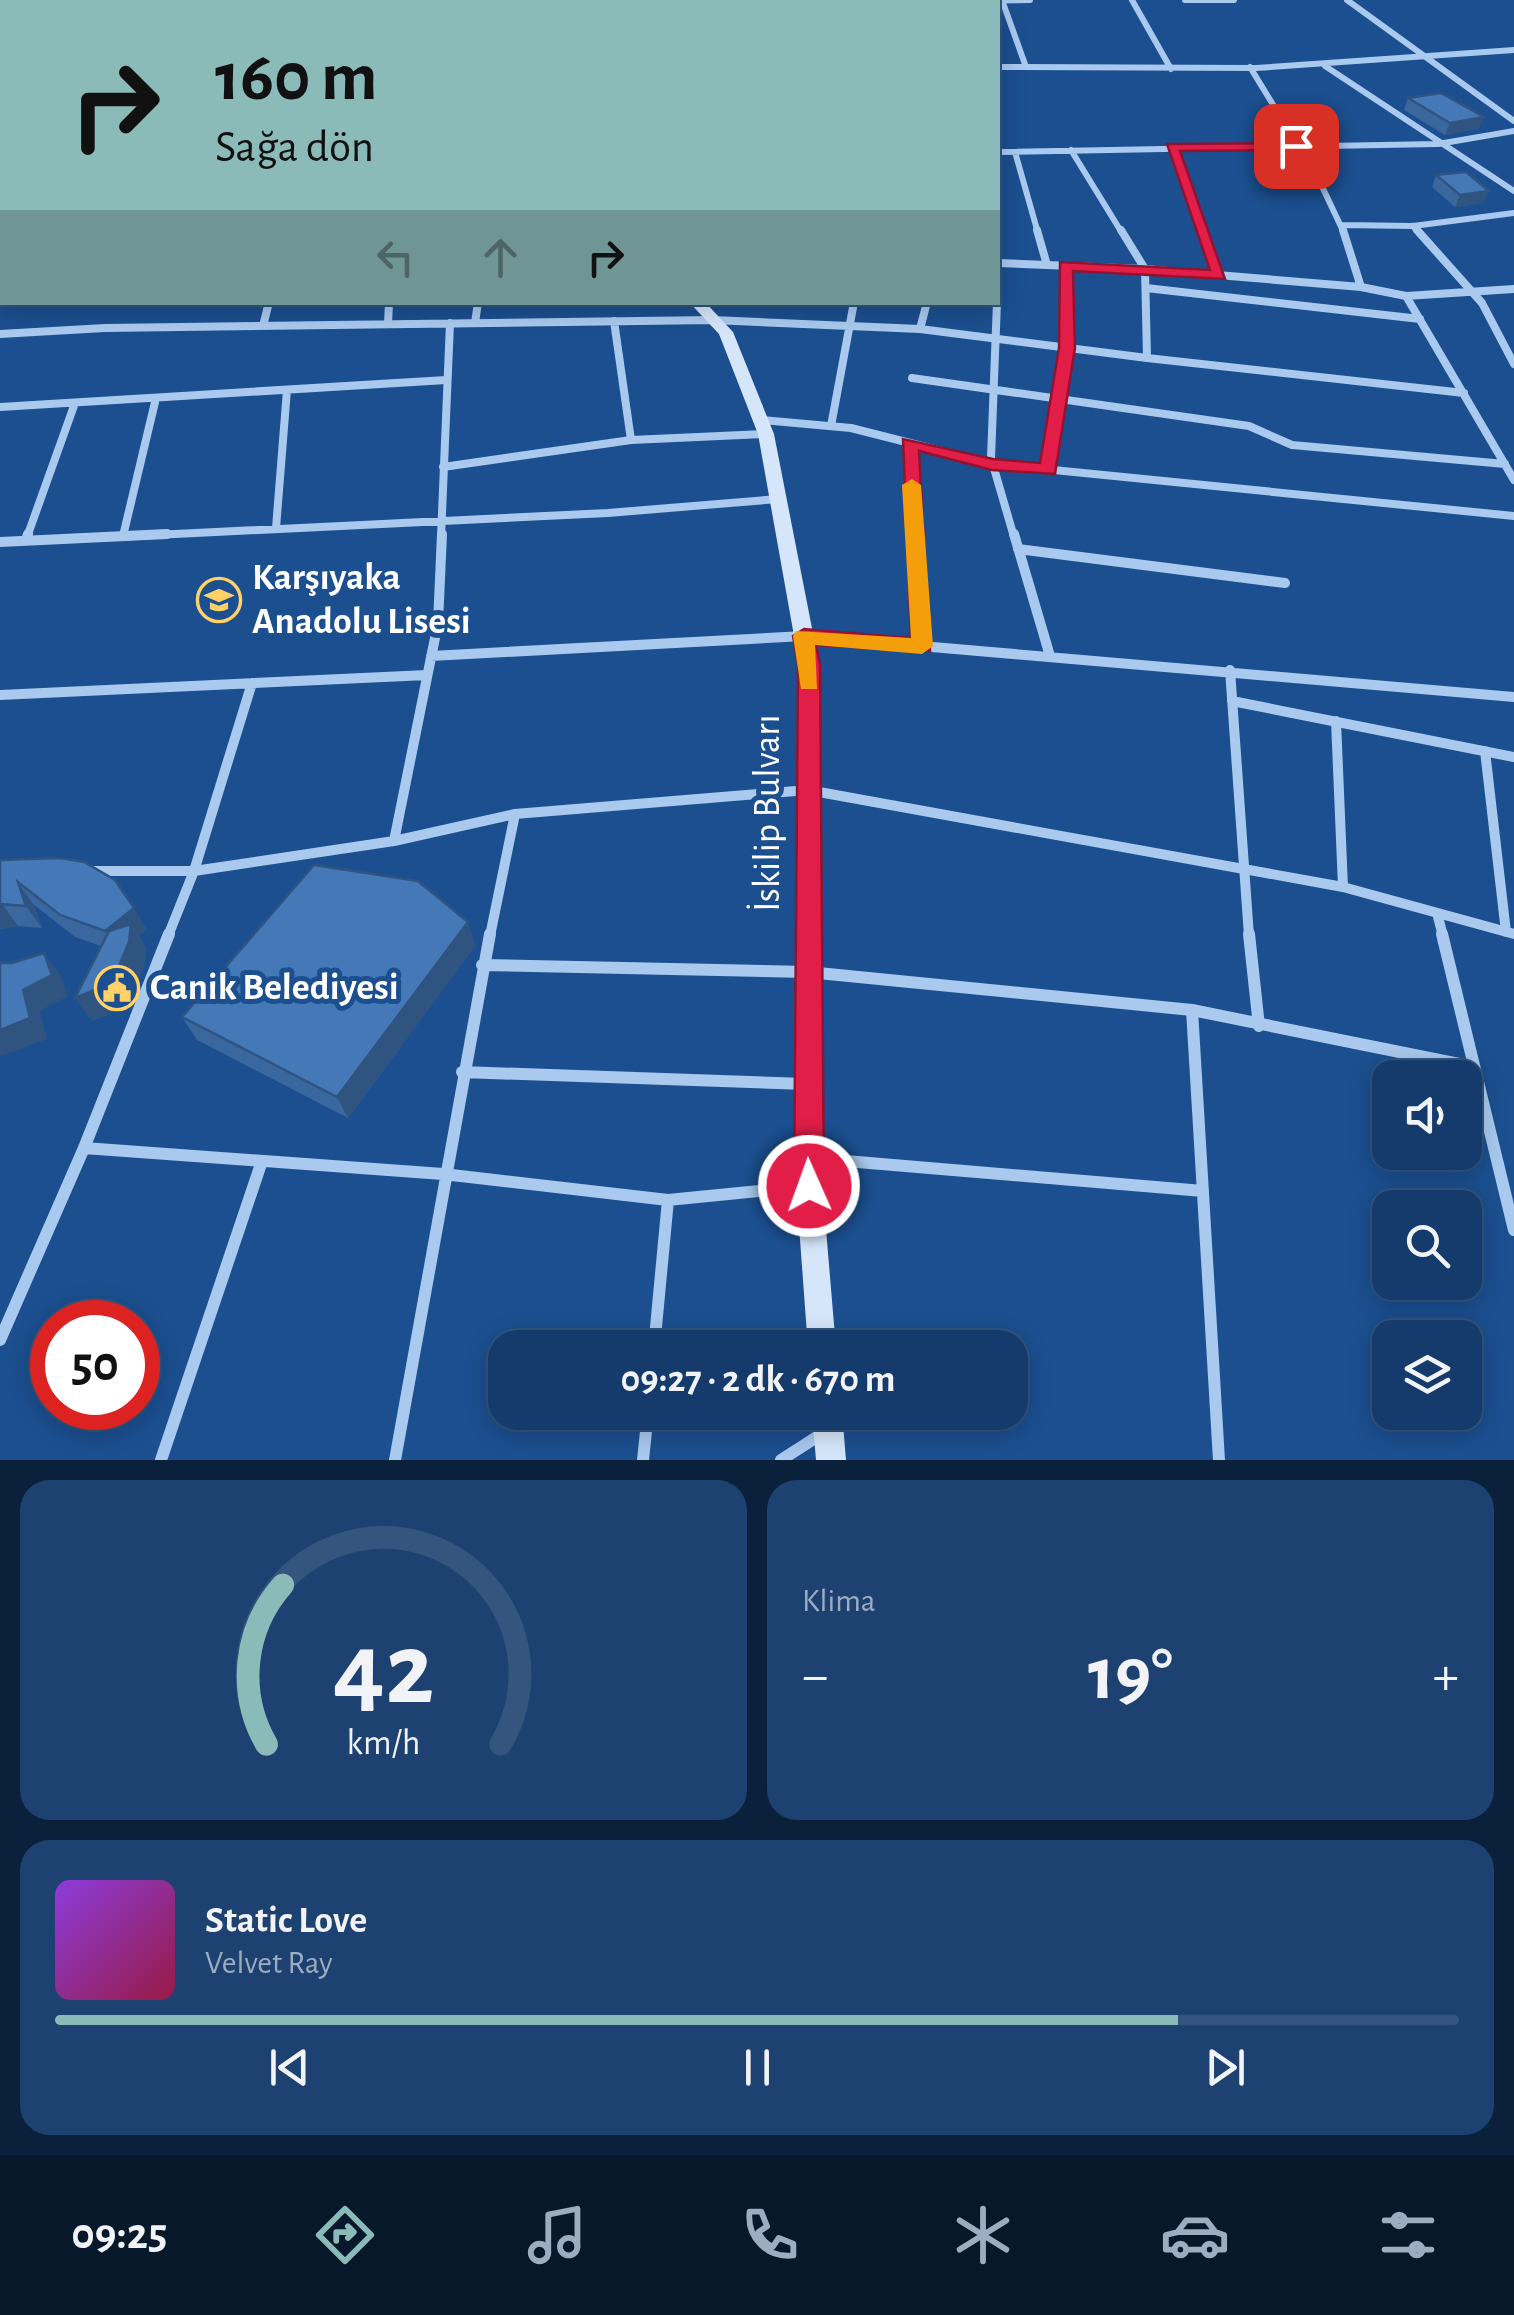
<!DOCTYPE html>
<html lang="tr">
<meta charset="utf-8">
<style>
:root{--surface:#143b6b;--page:#1d4271;--text:#f1f3f6;--muted:#9dadc1;--line:#33557e;--accent:#8bbbb9}
body{margin:0;font-family:"Alegreya Sans",sans-serif;background:var(--page);color:var(--text);height:100vh;display:flex;flex-direction:column;font-size:38px;white-space:nowrap}
*{box-sizing:border-box;margin:0}
p{font-size:32px;color:var(--muted)}
.icon{flex:none;width:55px;height:55px;fill:none;stroke:currentColor;stroke-width:2;stroke-linecap:round;stroke-linejoin:round}
.map{position:relative;height:1460px;overflow:hidden}
.drawer{display:flex;flex-direction:column;gap:20px;padding:20px;background:#0b203b;flex:1}
.drawer>*{flex:none}
.top-card{position:absolute;left:0px;top:0px;width:1000px;height:305px;box-shadow:0 5px 25px #0003,0 0 0 2px var(--line);background:#8bbbb9;color:#111;overflow:hidden}
.controls{position:absolute;left:1372px;top:1060px;display:grid;gap:20px}
.controls a{display:grid;place-items:center;width:110px;height:110px;border-radius:20px;background:var(--surface);box-shadow:0 5px 25px #0003,0 0 0 2px var(--line);font-size:50px}
.speed{position:absolute;left:30px;top:1300px;display:flex;gap:20px;font-size:50px;font-weight:700;text-align:center}
.speed>*{display:grid;place-content:center;width:130px;height:130px;border-radius:50%;background:var(--surface);box-shadow:0 5px 25px #0003,0 0 0 2px var(--line);line-height:1}
.speed .limit{border:15px solid #d22;background:#fff;color:#111}
.pin{position:absolute;display:grid;place-items:center;width:85px;height:85px;color:#fff;margin:-42px;border-radius:20px;box-shadow:0 5px 15px #0006}
.me{position:absolute;width:110px;margin:-55px;rotate:358deg;stroke-linejoin:round;filter:drop-shadow(0 0 8px #0008)}
.turn{display:flex;align-items:center;gap:35px;height:210px;padding:0 50px;font-size:45px}
.turn .icon{width:130px;height:130px;stroke-width:2.5}
.turn b{display:block;font-size:70px;line-height:85px}
.lanes{display:flex;align-items:center;height:95px;padding:0 50px;background:#0003;justify-content:center;gap:50px;direction:ltr}
.lanes .off{opacity:.35}
.big{font-size:75px;font-weight:700;line-height:1.1}
.drawer .widget{flex:1;display:flex;flex-direction:column;justify-content:center;gap:15px;min-width:0;padding:0 35px;border-radius:30px;background:var(--page)}
.drawer .dial{align-items:center;gap:0}
.dial svg{height:260px;overflow:visible;fill:none;stroke:var(--line);stroke-width:7;stroke-linecap:round;text-anchor:middle}
.dial text{fill:var(--text);stroke:none}
.song{display:flex;align-items:center;gap:30px}
.cover{width:120px;height:120px;border-radius:15px;background:linear-gradient(135deg,hsl(270 70% 55%),hsl(340 70% 35%))}
.played{height:10px;border-radius:5px;background:linear-gradient(90deg,var(--accent) 80%,var(--line) 80%)}
.keys{display:flex;justify-content:space-around;direction:ltr}
.heat{display:flex;justify-content:space-between;align-items:center;font-size:55px;direction:ltr}
.drawer .tiles{flex:1;display:grid;gap:20px;grid-template-columns:1fr 1fr}
.widget:last-child{grid-column:span 2}
.trip{position:absolute;left:488px;top:1330px;width:540px;height:100px;border-radius:30px;background:var(--surface);box-shadow:0 5px 25px #0003,0 0 0 2px var(--line);font-weight:700;line-height:100px;text-align:center}
.tab-bar{display:flex;height:160px;justify-content:space-around;align-items:center;background:#08182b;color:var(--muted)}
.tab-bar .icon{width:70px;height:70px}
.tab-bar .active{color:var(--accent)}
.tab-bar b{font-size:45px;color:var(--text)}
.map>svg:first-child{display:block}
.lines{fill:none;stroke-linecap:round;stroke-linejoin:round}
.minor-far3{stroke:#a9c9ee;stroke-width:6}
.minor-far2{stroke:#a9c9ee;stroke-width:8}
.minor-far1{stroke:#a9c9ee;stroke-width:10}
.minor{stroke:#a9c9ee;stroke-width:12}
.secondary{fill:#d6e6fa;fill-rule:evenodd}
.wall{fill:#3a679d}
.shaded-wall{fill:#305480}
.building{fill:#4478b7;stroke:#305480;stroke-width:2.5}
.route{fill:#e11d48;stroke:#92132f;stroke-width:2.5}
.slow{fill:#f59e0b}
.labels{text-anchor:middle;dominant-baseline:central;stroke-width:10;stroke-linejoin:round;paint-order:stroke}
.poi-label{font-size:38px;font-weight:bold;fill:#fff;stroke:#1b4f8f;text-anchor:start}
.street-label{font-size:38px;fill:#fff;stroke:#1b4f8f}
</style>
<div class="map">
<svg width="1514" height="1460" viewBox="0 0 1514 1460">
<rect width="100%" height="100%" fill="#1b4f8f"/>
<g class="lines">
<path class="minor-far3" d="M 540,0 L 568,2
M 1002,0 L 1026,67
M 1132,0 L 1171,69
M 1185,0 L 1234,0
M 1347,0 L 1514,121
M 902,2 L 1030,0
M 0,61 L 2,54
M 1325,66 L 1514,191
M 998,67 L 1256,68 L 1514,50
M 1250,67 L 1319,180 L 1344,233
M 1172,147 L 1204,233
M 1071,150 L 1122,233
M 998,152 L 1438,144 L 1514,131
M 1015,152 L 1038,233
M 0,210 L 2,206
M 1341,225 L 1413,226 L 1514,213
M 1413,226 L 1419,233"/>
<path class="minor-far2" d="M 1037,230 L 1047,265
M 1121,230 L 1145,269 L 1361,287
M 1203,230 L 1220,275
M 1343,230 L 1361,287 L 1406,296 L 1514,480
M 1417,230 L 1482,303 L 1514,364
M 998,263 L 1145,269 L 1147,358 L 1464,393
M 998,263 L 998,290
M 1146,288 L 1420,319
M 1406,296 L 1514,289
M 997,302 L 991,458 L 1014,537
M 614,321 L 631,440
M 475,323 L 478,302
M 388,324 L 389,302
M 263,326 L 269,302
M 920,329 L 927,302
M 0,334 L 105,328 L 713,320 L 920,329 L 1147,358
M 912,378 L 1249,426 L 1292,445 L 1505,464
M 0,407 L 446,380
M 761,420 L 851,428 L 993,464 L 1514,516
M 831,426 L 854,302
M 909,443 L 915,537
M 443,467 L 631,440 L 766,434
M 1048,470 L 1067,347 L 1065,266
M 276,528 L 287,390
M 123,536 L 156,398
M 27,537 L 75,403
M 114,537 L 608,513 L 778,499
M 441,537 L 450,323"/>
<path class="minor-far1" d="M 915,534 L 922,646
M 1014,534 L 1050,656
M 26,540 L 28,534
M 0,542 L 167,534
M 1018,549 L 1285,583
M 431,656 L 804,636 L 1514,697
M 1230,670 L 1249,936
M 0,695 L 427,675
M 1232,701 L 1514,757
M 1336,721 L 1343,887
M 1485,751 L 1506,932
M 515,814 L 808,790 L 1343,887 L 1514,934
M 394,841 L 515,814 L 490,936
M 85,871 L 194,871 L 394,841 L 438,623 L 442,534
M 1437,913 L 1443,936
M 168,936 L 194,871 L 252,683"/>
<path class="minor" d="M 1249,934 L 1259,1026
M 1442,934 L 1514,1230
M 482,965 L 808,972 L 1192,1010 L 1474,1067
M 1192,1010 L 1219,1460
M 462,1072 L 806,1084
M 84,1148 L 443,1174 L 668,1200 L 809,1186
M 810,1158 L 1203,1191
M 0,1340 L 84,1148 L 169,934
M 654,1348 L 668,1200
M 161,1460 L 262,1161
M 395,1460 L 490,934
M 643,1460 L 648,1412
M 781,1460 L 823,1433"/>
<path class="secondary" d="M 407,0 L 417,0 L 418,2 L 408,2 Z
M 689,302 L 705,302 L 733,332 L 774,434 L 819,664 L 820,1158 L 836,1348 L 808,1348 L 794,1158 L 799,664 L 758,434 L 719,334 Z
M 812,1412 L 842,1412 L 846,1460 L 816,1460 Z"/>
</g>
<path class="wall" d="M 1408,98 L 1479,128 L 1445,135 L 1404,110 Z
M 1436,175 L 1484,203 L 1455,207 L 1432,187 Z
M 0,860 L 147,929 L 139,936 L 146,948 L 144,966 L 128,1006 L 92,1021 L 75,998 L 101,946 L 75,937 L 33,904 L 42,928 L 18,926 L 0,929 Z
M 468,922 L 475,946 L 348,1118 L 197,1040 L 182,1017 Z"/>
<path class="shaded-wall" d="M 1484,117 L 1479,128 L 1445,135 L 1450,123 Z
M 1489,191 L 1484,203 L 1455,207 L 1460,195 Z
M 18,882 L 33,904 L 42,928 L 26,906 Z
M 0,904 L 2,904 L 18,926 L 0,929 Z
M 134,908 L 147,929 L 139,936 L 146,948 L 144,966 L 128,1006 L 92,1021 L 75,998 L 120,953 L 105,931 Z
M 468,922 L 475,946 L 348,1118 L 337,1097 Z
M 44,953 L 60,974 L 68,996 L 40,1011 L 47,1039 L 0,1056 L 0,1030 Z"/>
<path class="building" d="M 1441,93 L 1484,117 L 1450,123 L 1408,98 Z
M 1466,172 L 1489,191 L 1460,195 L 1436,175 Z
M 60,858 L 84,862 L 115,880 L 134,908 L 105,931 L 60,915 L 18,882 L 26,906 L 0,904 L 0,860 Z
M 314,865 L 418,881 L 468,922 L 337,1097 L 182,1017 Z
M 131,924 L 129,942 L 112,983 L 75,998 L 109,931 Z
M 44,953 L 52,975 L 23,990 L 30,1018 L 0,1030 L 0,963 L 12,963 Z"/>
<path class="route" d="M 1301,143 L 1296,150 L 1180,151 L 1225,279 L 1073,271 L 1075,348 L 1055,474 L 992,470 L 919,451 L 930,651 L 816,645 L 820,664 L 824,1186 L 820,1196 L 809,1200 L 799,1196 L 794,1186 L 798,664 L 793,636 L 804,629 L 911,638 L 903,439 L 993,459 L 1040,463 L 1059,348 L 1060,262 L 1210,270 L 1167,144 Z"/>
<path class="slow" d="M 912,479 L 921,485 L 933,646 L 922,654 L 815,645 L 817,689 L 801,689 L 793,636 L 796,631 L 911,638 L 902,485 Z"/>
<defs>
<symbol id="school-ring" viewBox="-11 -11 22 22"><circle r="9.5" fill="#1b4f8f" stroke="#ffd166" stroke-width="1.5"/><path d="M0-5L7-2L0 1L-7-2ZM-4 1L0 2.5L4 1V4Q0 6-4 4Z" fill="#ffd166"/></symbol>
<symbol id="civic-ring" viewBox="-11 -11 22 22"><circle r="9.5" fill="#1b4f8f" stroke="#ffd166" stroke-width="1.5"/><path d="M-.6-6.5H3V-4.5H.6V-3L4-1V1h2V6H-6V1h2V-1L-.6-3ZM-1.2 2.5V6h2.4V2.5Z" fill="#ffd166"/></symbol>
</defs>
<g fill-rule="evenodd">
<use href="#school-ring" x="194" y="575" width="50" height="50"/>
<use href="#civic-ring" x="92" y="963" width="50" height="50"/>
</g>
<g class="labels">
<g class="poi-label">
<text x="252" y="578">Karşıyaka<tspan x="252" dy="44">Anadolu Lisesi</tspan></text>
<text x="150" y="988">Canik Belediyesi</text>
</g>
<g class="street-label">
<text transform="translate(768 813) rotate(-90)">İskilip Bulvarı</text>
</g>
</g>
</svg>
<div class="controls">
<a><svg class="icon" aria-label="sound" viewBox="0 0 24 24"><path d="M4 9h4l5-4v14l-5-4H4zM17 9q2 3 0 6"/></svg></a>
<a><svg class="icon" aria-label="search" viewBox="0 0 24 24"><circle cx="10" cy="10" r="6"/><path d="M15 15l6 6"/></svg></a>
<a><svg class="icon" aria-label="layers" viewBox="0 0 24 24"><path d="M12 4l9 5-9 5-9-5zM3 14l9 5 9-5"/></svg></a>
</div>
<div class="speed"><div class="limit">50</div></div>
<div class="pin" style="left:1296px;top:146px;background:#d93025"><svg class="icon" aria-label="arrive" viewBox="0 0 24 24"><path d="M6 21V4h12l-3 4 3 4H6"/></svg></div>
<svg class="me" style="left:809px;top:1186px" viewBox="-20 -20 40 40"><circle r="17" fill="#e11d48" stroke="#fff" stroke-width="3"/><path d="M0-11L8 9 0 5-8 9z" fill="#fff"/></svg>
<div class="trip">09:27 · 2 dk · 670 m</div>
<div class="top-card">
<div class="turn"><svg class="icon" aria-label="right" viewBox="0 0 24 24"><path d="M7 20v-9h11M14 6l5 5-5 5"/></svg><div><b>160 m</b>Sağa dön</div></div>
<div class="lanes"><svg class="icon off" aria-label="left" viewBox="0 0 24 24"><path d="M17 20v-9H6M10 6l-5 5 5 5"/></svg><svg class="icon off" aria-label="ahead" viewBox="0 0 24 24"><path d="M12 20V5M6 11l6-6 6 6"/></svg><svg class="icon" aria-label="right" viewBox="0 0 24 24"><path d="M7 20v-9h11M14 6l5 5-5 5"/></svg></div>
</div>
</div>
<section class="drawer">
<div class="tiles">
<div class="widget dial"><svg viewBox="0 0 100 80">
<path d="M14 69A42 42 0 1 1 86 69"/>
<path d="M14 69A42 42 0 0 1 19 20" stroke="#8bbbb9"/>
<text x="50" y="56" font-size="32" font-weight="700">42</text>
<text x="50" y="72" font-size="11">km/h</text>
</svg></div>
<div class="widget"><p>Klima</p>
<div class="heat"><a>−</a><b class="big">19°</b><a>+</a></div>
</div>
<div class="widget">
<div class="song"><i class="cover"></i><div><b>Static Love</b><p>Velvet Ray</p></div></div>
<div class="played"></div>
<div class="keys"><svg class="icon" aria-label="previous" viewBox="0 0 24 24"><path d="M18 5L8 12l10 7zM5 5v14"/></svg><svg class="icon" aria-label="pause" viewBox="0 0 24 24"><path d="M8 5v14M16 5v14"/></svg><svg class="icon" aria-label="next" viewBox="0 0 24 24"><path d="M6 5l10 7-10 7zM19 5v14"/></svg></div>
</div>
</div>
</section>
<nav class="tab-bar">
<b>09:25</b>
<svg class="icon active" aria-label="directions" viewBox="0 0 24 24"><path d="M12 3l9 9-9 9-9-9zM9 14v-3h6M13 9l2 2-2 2"/></svg>
<svg class="icon" aria-label="music" viewBox="0 0 24 24"><path d="M9 18V5l10-2v13"/><circle cx="6" cy="18" r="3"/><circle cx="16" cy="16" r="3"/></svg>
<svg class="icon" aria-label="phone" viewBox="0 0 24 24"><path d="M5 4h4l2 5-3 2q2 4 5 5l2-3 5 2v4C11 20 4 13 5 4z"/></svg>
<svg class="icon" aria-label="climate" viewBox="0 0 24 24"><path d="M12 3v18M4 7l16 10M4 17L20 7"/></svg>
<svg class="icon" aria-label="car" viewBox="0 0 24 24"><path d="M5 17H2v-5l4-1 3-4h7l3 4 3 1v5h-3M9 17h6M6 11h13"/><circle cx="7" cy="17" r="2"/><circle cx="17" cy="17" r="2"/></svg>
<svg class="icon" aria-label="filters" viewBox="0 0 24 24"><path d="M4 7h16M4 17h16"/><circle cx="9" cy="7" r="2"/><circle cx="15" cy="17" r="2"/></svg>
</nav>
